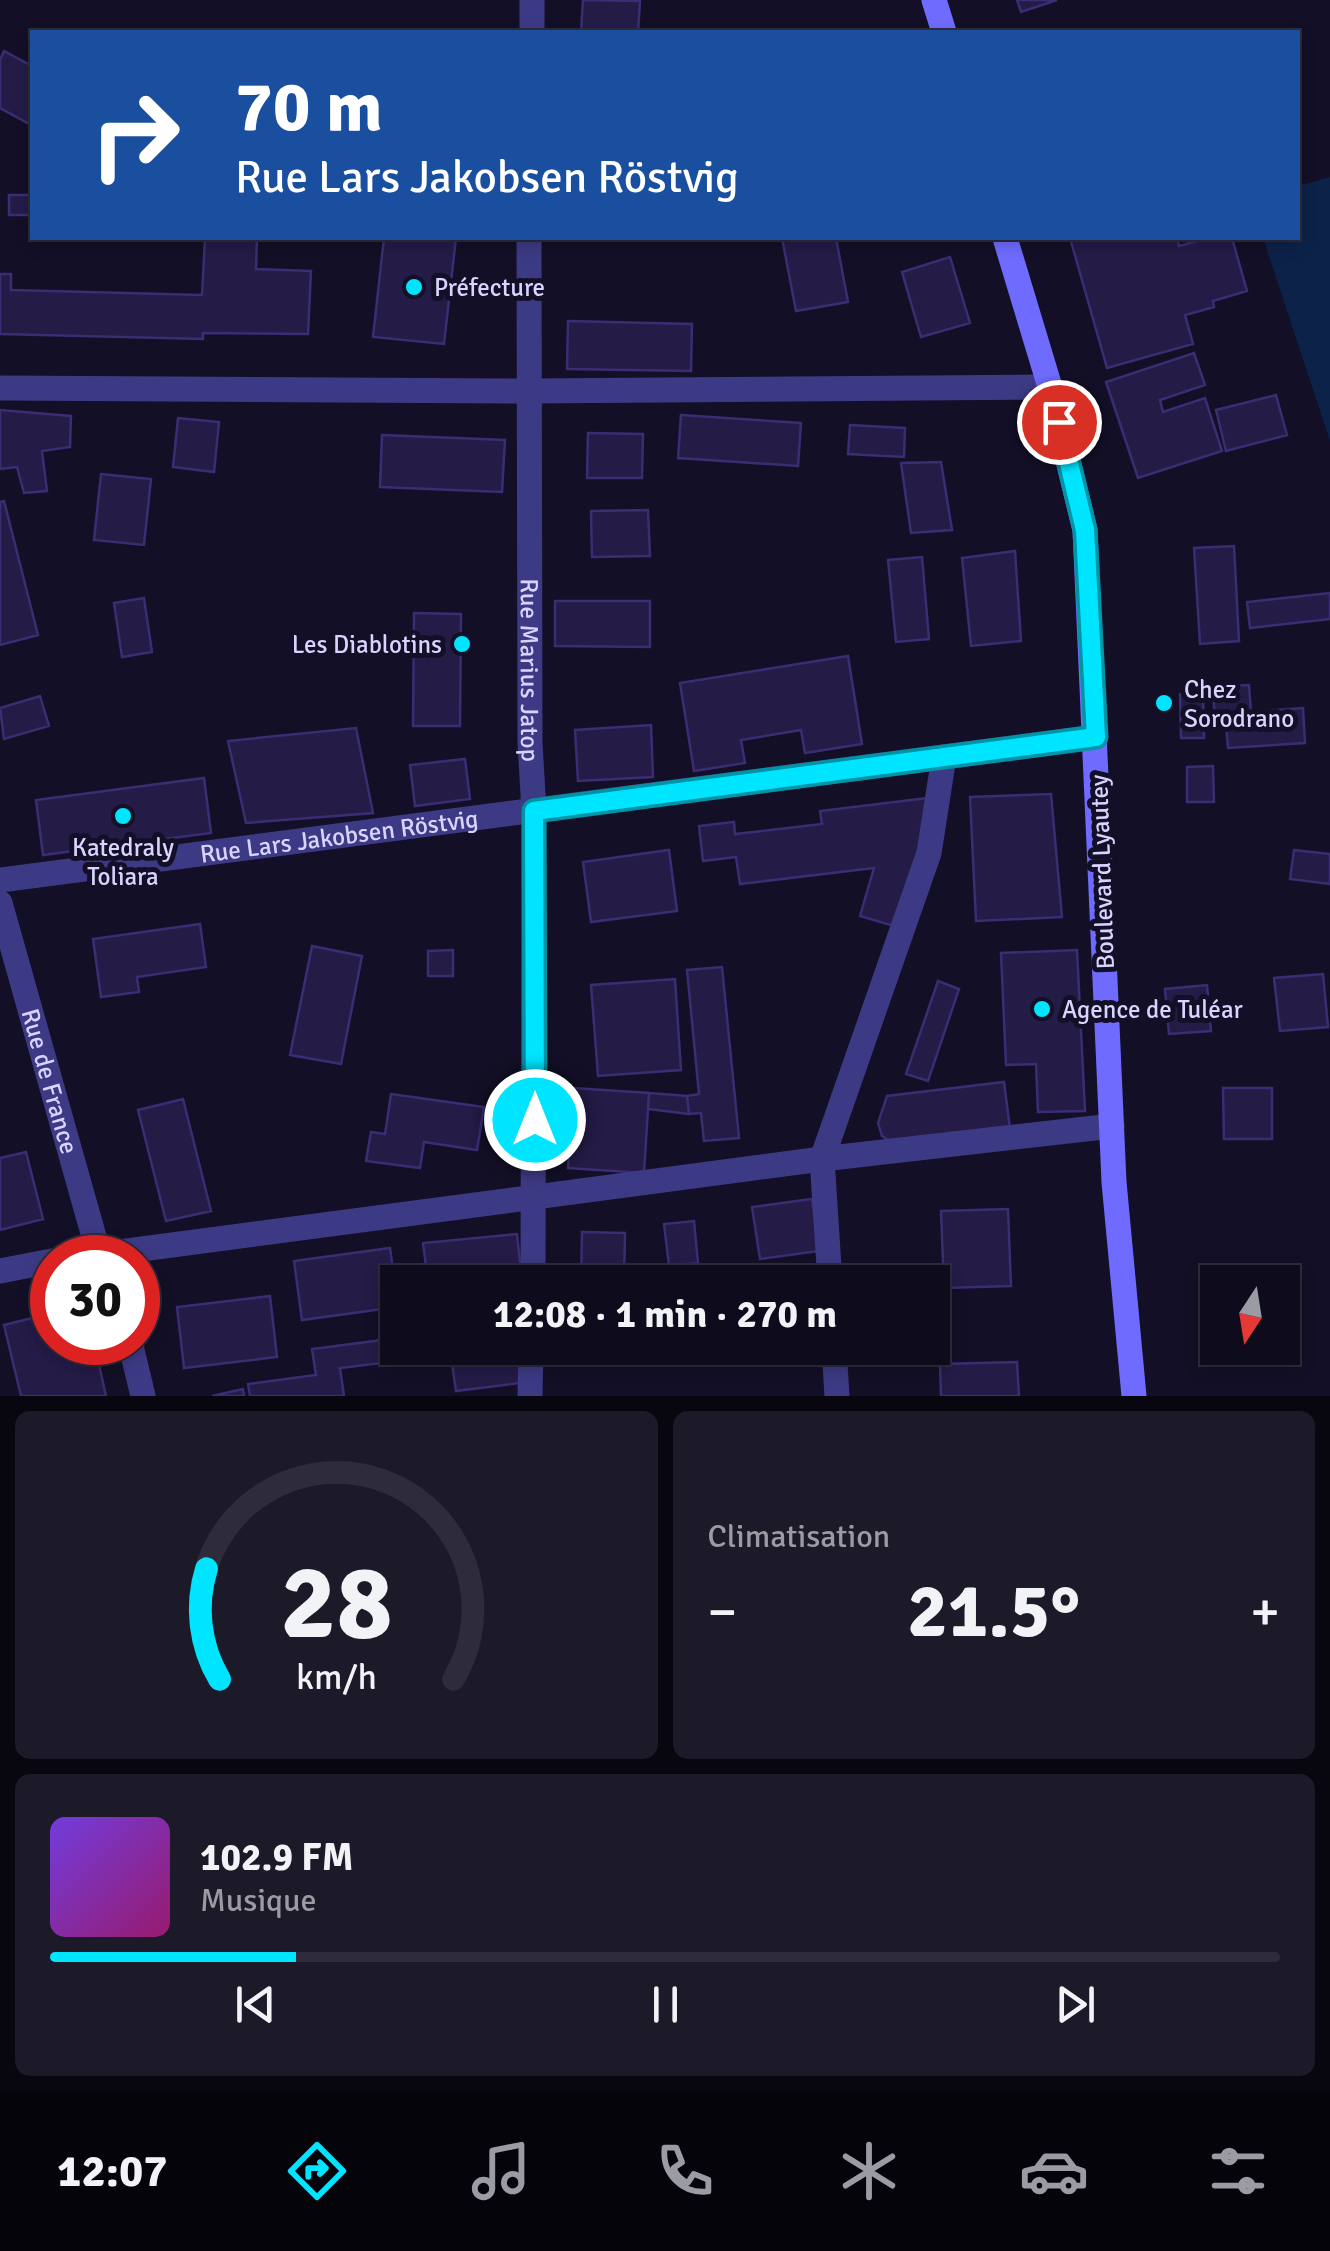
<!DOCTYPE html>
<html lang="fr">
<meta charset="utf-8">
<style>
:root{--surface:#0e0b1c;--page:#1c1929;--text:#f1f3f6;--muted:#9b9ba3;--line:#2e2b3b;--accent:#00e5ff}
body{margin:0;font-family:Signika,sans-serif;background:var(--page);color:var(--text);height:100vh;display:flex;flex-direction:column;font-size:38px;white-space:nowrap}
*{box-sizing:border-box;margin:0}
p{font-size:32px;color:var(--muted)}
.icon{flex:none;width:55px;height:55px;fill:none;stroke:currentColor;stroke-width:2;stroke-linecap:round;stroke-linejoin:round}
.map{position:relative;height:1396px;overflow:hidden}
.details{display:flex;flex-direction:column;gap:15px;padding:15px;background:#08060f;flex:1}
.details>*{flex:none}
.banner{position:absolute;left:30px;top:30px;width:1270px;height:210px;border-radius:0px;box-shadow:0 5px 15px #0003,0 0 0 2px var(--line);background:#1a4fa0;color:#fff;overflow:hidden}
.needle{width:65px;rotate:192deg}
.fabs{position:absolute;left:1200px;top:1265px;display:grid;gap:20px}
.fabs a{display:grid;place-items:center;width:100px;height:100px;border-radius:0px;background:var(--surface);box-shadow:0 5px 15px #0003,0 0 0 2px var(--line);font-size:50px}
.speed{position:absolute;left:30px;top:1235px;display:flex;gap:20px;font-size:50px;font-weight:700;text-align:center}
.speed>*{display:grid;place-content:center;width:130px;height:130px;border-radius:50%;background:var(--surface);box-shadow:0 5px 15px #0003,0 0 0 2px var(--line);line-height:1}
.speed .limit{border:15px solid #d22;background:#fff;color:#111}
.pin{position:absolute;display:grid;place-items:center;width:85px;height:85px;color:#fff;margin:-42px;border:5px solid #fff;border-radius:50%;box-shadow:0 2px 10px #0007}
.me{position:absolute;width:110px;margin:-55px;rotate:0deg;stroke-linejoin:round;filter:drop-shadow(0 0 8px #0008)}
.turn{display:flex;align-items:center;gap:35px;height:210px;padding:0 40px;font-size:45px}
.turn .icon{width:130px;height:130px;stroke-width:2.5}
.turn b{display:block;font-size:70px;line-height:85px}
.big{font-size:75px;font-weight:700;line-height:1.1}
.details .widget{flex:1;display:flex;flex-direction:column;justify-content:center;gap:15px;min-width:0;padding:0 35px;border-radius:15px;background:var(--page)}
.details .dial{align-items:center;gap:0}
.dial svg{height:260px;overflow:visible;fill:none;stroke:var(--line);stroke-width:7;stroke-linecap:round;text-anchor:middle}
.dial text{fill:var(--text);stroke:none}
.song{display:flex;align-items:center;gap:30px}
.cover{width:120px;height:120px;border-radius:15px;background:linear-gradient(135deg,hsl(260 70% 55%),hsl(320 70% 35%))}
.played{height:10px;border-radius:5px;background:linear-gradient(90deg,var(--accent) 20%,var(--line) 20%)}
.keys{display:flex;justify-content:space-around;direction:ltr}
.heat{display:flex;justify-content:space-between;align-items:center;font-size:55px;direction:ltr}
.details .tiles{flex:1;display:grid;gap:15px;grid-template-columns:1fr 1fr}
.widget:last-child{grid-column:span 2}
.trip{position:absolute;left:380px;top:1265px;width:570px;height:100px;border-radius:0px;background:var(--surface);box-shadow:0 5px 15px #0003,0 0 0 2px var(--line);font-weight:700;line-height:100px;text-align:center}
.tab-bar{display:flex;height:160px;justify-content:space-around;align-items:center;background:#06040b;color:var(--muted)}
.tab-bar .icon{width:70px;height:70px}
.tab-bar .on{color:var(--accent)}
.tab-bar b{font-size:45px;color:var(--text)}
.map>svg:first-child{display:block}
.water{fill:#0c2248}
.building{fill:#241b47;stroke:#3b2d73;stroke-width:2.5}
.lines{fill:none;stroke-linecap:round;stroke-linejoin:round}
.street{stroke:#3d3a85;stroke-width:25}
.secondary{stroke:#6f6bff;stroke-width:25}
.route-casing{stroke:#0095a6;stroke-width:25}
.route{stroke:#00e5ff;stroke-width:18}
.poi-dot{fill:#00e5ff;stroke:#130f26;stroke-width:4}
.labels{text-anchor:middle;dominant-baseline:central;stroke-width:10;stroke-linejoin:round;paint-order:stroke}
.poi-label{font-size:25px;fill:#d9d4ff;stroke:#130f26;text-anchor:start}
.street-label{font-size:25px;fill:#d9d4ff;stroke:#130f26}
</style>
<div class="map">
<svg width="1330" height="1396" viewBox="0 0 1330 1396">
<rect width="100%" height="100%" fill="#130f26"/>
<path class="water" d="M 1330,177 L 1330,441 L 1263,238 L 1298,238 L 1298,186 Z"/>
<path class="building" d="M 583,0 L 640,1 L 638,32 L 581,32 Z
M 1017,0 L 1057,0 L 1021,12 Z
M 4,51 L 32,66 L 31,125 L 0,108 L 0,60 Z
M 9,195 L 32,195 L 32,215 L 9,215 Z
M 205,238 L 257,238 L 256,269 L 311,271 L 308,334 L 203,333 L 203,339 L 0,334 L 0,274 L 11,274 L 11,290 L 202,295 Z
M 384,238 L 456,238 L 444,344 L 373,337 Z
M 782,238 L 836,238 L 848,302 L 796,311 Z
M 1070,238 L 1177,238 L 1179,246 L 1209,238 L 1232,238 L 1247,291 L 1213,301 L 1214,307 L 1185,315 L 1193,344 L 1107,368 Z
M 950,257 L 970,323 L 921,337 L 902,272 Z
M 568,321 L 692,324 L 691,371 L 567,369 Z
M 1194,353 L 1205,385 L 1160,400 L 1163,412 L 1205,398 L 1222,451 L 1138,478 L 1106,382 Z
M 1276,395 L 1287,435 L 1226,451 L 1216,410 Z
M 0,410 L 71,416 L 70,447 L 42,451 L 47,491 L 24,493 L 17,467 L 0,469 Z
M 681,415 L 801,423 L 798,466 L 678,458 Z
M 178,418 L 219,422 L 214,472 L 173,467 Z
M 850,425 L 905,428 L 904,457 L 848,454 Z
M 588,433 L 643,434 L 642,478 L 587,478 Z
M 382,435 L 505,440 L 502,492 L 380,487 Z
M 941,462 L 952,530 L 911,533 L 901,463 Z
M 101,474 L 151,479 L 144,545 L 94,540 Z
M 4,501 L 38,635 L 0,645 L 0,502 Z
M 648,510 L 650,556 L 592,557 L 591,511 Z
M 1234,546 L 1239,641 L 1200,644 L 1194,548 Z
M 1015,551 L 1021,641 L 971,646 L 962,558 Z
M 922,557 L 929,639 L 896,642 L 888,560 Z
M 1330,593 L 1330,619 L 1250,628 L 1247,602 Z
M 144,598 L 152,652 L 122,657 L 114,603 Z
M 555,601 L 650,601 L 650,647 L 555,646 Z
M 414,613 L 461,614 L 460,726 L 413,726 Z
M 848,656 L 862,744 L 805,753 L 801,730 L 741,740 L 745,763 L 694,771 L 680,683 Z
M 1249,685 L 1251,712 L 1303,708 L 1305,743 L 1228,748 L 1226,725 L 1215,725 L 1213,687 Z
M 1203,693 L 1204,738 L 1181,738 L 1180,694 Z
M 40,696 L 49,726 L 4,739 L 0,708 Z
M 651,725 L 653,777 L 578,781 L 575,730 Z
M 356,728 L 373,813 L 246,823 L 228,741 Z
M 465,759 L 470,799 L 415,806 L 410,765 Z
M 1213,766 L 1214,802 L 1187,802 L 1187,767 Z
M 204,778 L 211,833 L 43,855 L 36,800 Z
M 1051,794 L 1062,917 L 976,921 L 970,797 Z
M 928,798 L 928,829 L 900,928 L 860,916 L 874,868 L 740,884 L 736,857 L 703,861 L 699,826 L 734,822 L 735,834 L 822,824 L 820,811 Z
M 669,850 L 677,911 L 591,922 L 583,862 Z
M 1294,850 L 1330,854 L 1330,884 L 1290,879 Z
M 200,924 L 206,967 L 137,977 L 139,992 L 101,997 L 93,939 Z
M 312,946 L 362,956 L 341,1064 L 290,1055 Z
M 453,950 L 453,976 L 428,976 L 428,951 Z
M 1077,950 L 1085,1111 L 1038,1112 L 1036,1064 L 1006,1065 L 1001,953 Z
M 722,967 L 739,1138 L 704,1141 L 701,1113 L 689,1114 L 687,1096 L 699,1094 L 687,970 Z
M 1323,974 L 1328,1027 L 1280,1031 L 1274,978 Z
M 675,979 L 681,1070 L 598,1076 L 591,985 Z
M 938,981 L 959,989 L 928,1081 L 906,1074 Z
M 1207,985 L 1211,1031 L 1169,1034 L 1165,989 Z
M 1004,1082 L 1010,1129 L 893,1143 L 882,1136 L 878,1123 L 887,1096 Z
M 573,1088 L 649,1093 L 644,1173 L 568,1168 Z
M 1223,1088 L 1272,1088 L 1272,1139 L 1224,1139 Z
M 649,1093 L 687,1096 L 689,1114 L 648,1109 Z
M 391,1094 L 484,1107 L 477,1150 L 424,1142 L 420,1168 L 366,1161 L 371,1132 L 385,1134 Z
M 183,1099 L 211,1211 L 166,1221 L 138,1110 Z
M 26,1152 L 43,1219 L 0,1230 L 0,1158 Z
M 812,1199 L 819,1251 L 760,1259 L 752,1207 Z
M 1008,1209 L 1011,1286 L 944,1288 L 941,1211 Z
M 694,1221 L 698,1263 L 669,1266 L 664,1224 Z
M 582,1232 L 625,1233 L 624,1282 L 581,1282 Z
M 517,1234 L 522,1282 L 428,1282 L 423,1243 Z
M 390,1248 L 398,1307 L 302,1320 L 294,1261 Z
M 774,1273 L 824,1273 L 824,1282 L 774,1282 Z
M 270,1296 L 277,1357 L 184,1368 L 177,1307 Z
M 52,1313 L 52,1342 L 94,1342 L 106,1396 L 21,1396 L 4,1325 Z
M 398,1338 L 398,1348 L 437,1348 L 438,1356 L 340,1368 L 344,1396 L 250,1396 L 248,1384 L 316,1375 L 312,1349 Z
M 524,1355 L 528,1382 L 456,1391 L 452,1364 Z
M 1017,1362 L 1019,1396 L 941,1396 L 940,1364 Z
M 243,1389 L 244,1396 L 212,1396 Z"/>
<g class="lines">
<g class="street">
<path d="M 532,32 L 532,0"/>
<path id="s1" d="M 529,238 L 530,743 L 534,811 L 533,1282"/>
<path d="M 0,388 L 528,391 L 1050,387"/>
<path id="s2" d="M 0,880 L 1096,737"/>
<path id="s3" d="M 0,903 L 100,1258"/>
<path d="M 74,1258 L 822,1159 L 1112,1126"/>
<path d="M 0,1271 L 52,1261"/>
<path d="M 830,1282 L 822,1159 L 929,853 L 944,757"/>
<path d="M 130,1342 L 143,1396"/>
<path d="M 834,1348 L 837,1396"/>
<path d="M 530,1396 L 531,1348"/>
</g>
<path class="secondary" d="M 934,0 L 944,32
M 1005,238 L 1050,387 L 1085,530 L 1114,1182 L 1134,1396"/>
</g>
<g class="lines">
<defs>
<path id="route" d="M 535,1120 L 534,811 L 1096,737 L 1085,530 L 1059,422"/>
</defs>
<use href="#route" class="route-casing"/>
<use href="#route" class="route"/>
</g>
<g class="poi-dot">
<circle cx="414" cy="287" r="10"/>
<circle cx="462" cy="644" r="10"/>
<circle cx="1164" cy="703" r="10"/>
<circle cx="123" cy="816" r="10"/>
<circle cx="1042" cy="1009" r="10"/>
</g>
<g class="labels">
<g class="poi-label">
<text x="434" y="287">Préfecture</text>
<text x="442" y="644" text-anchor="end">Les Diablotins</text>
<text x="1184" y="689">Chez<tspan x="1184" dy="29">Sorodrano</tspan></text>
<text x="123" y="847" text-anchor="middle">Katedraly<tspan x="123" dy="29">Toliara</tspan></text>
<text x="1062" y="1009">Agence de Tuléar</text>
</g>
<g class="street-label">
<text stroke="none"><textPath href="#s1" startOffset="432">Rue Marius Jatop</textPath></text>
<text stroke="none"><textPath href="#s2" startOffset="342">Rue Lars Jakobsen Röstvig</textPath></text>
<text transform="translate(1102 872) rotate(-92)">Boulevard Lyautey</text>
<text stroke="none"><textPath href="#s3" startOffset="185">Rue de France</textPath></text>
</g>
</g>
</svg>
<div class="fabs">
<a><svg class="needle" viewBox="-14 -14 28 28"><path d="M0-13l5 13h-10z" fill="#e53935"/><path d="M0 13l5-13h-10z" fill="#9b9ba3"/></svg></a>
</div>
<div class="speed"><div class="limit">30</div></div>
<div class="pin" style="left:1059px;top:422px;background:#d93025"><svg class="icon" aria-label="arrive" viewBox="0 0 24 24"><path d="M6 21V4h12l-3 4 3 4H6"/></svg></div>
<svg class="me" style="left:535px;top:1120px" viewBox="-20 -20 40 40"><circle r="17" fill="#00e5ff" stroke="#fff" stroke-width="3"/><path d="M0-11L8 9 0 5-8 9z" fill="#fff"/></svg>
<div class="trip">12:08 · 1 min · 270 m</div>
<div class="banner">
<div class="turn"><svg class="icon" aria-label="right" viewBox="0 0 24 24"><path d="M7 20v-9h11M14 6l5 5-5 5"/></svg><div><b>70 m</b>Rue Lars Jakobsen Röstvig</div></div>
</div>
</div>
<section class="details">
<div class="tiles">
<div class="widget dial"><svg viewBox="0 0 100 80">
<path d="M14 69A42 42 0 1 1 86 69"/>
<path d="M14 69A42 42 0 0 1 10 35" stroke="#00e5ff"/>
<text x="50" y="56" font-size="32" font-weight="700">28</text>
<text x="50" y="72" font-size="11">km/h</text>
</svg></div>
<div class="widget"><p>Climatisation</p>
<div class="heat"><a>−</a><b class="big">21.5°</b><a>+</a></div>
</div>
<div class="widget">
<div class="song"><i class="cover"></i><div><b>102.9 FM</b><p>Musique</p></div></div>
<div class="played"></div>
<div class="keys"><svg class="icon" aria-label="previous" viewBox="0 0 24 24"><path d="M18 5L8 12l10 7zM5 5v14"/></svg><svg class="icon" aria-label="pause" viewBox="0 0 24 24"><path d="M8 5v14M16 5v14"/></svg><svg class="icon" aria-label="next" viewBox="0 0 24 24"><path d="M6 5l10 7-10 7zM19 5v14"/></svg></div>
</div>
</div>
</section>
<nav class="tab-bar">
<b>12:07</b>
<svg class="icon on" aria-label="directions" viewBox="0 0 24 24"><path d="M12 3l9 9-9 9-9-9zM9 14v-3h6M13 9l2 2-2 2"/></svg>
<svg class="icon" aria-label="music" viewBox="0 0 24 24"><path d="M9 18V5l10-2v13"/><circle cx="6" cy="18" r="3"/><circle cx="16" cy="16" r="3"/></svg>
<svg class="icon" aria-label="phone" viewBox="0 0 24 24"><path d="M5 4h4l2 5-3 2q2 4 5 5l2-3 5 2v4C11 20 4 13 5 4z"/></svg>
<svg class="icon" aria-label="climate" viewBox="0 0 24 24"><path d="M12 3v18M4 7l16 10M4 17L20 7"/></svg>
<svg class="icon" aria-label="car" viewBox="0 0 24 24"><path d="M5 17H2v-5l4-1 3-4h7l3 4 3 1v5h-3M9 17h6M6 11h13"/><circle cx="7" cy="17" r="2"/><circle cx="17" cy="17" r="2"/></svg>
<svg class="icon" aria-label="filters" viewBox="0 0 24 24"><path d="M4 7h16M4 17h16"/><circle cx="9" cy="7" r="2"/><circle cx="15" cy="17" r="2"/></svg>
</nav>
